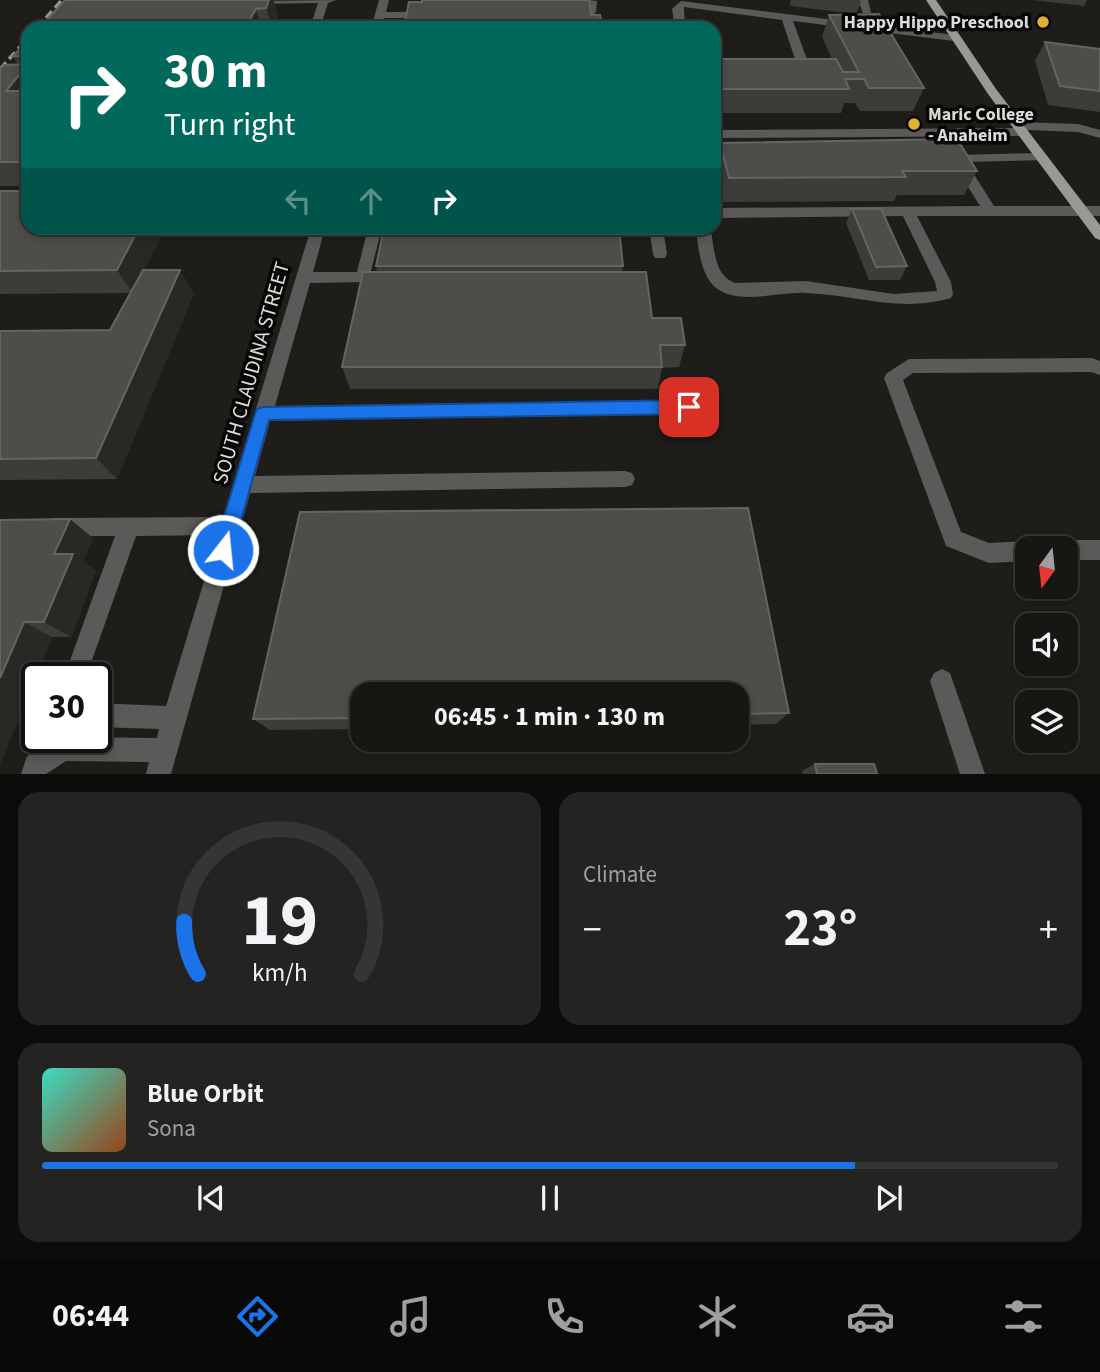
<!DOCTYPE html>
<meta charset="utf-8">
<style>
:root{--surface:#161613;--page:#232321;--text:#f1f3f6;--muted:#9e9fa0;--line:#353533;--accent:#1a73e8}
body{margin:0;font-family:"Source Sans 3",sans-serif;background:var(--page);color:var(--text);height:100vh;display:flex;flex-direction:column;font-size:26px;white-space:nowrap}
*{box-sizing:border-box;margin:0}
p{font-size:23px;color:var(--muted)}
.icon{flex:none;width:38px;height:38px;fill:none;stroke:currentColor;stroke-width:2;stroke-linecap:round;stroke-linejoin:round}
.map{position:relative;height:774px;overflow:hidden}
.side{display:flex;flex-direction:column;gap:18px;padding:18px;background:#0c0c0a;flex:1}
.side>*{flex:none}
.banner{position:absolute;left:21px;top:21px;width:700px;height:214px;border-radius:21px;box-shadow:0 4px 10px #0003,0 0 0 2px var(--line);background:#00695c;color:#fff;overflow:hidden}
.needle{width:46px;rotate:195deg}
.controls{position:absolute;left:1015px;top:536px;display:grid;gap:14px}
.controls a{display:grid;place-items:center;width:63px;height:63px;border-radius:14px;background:var(--surface);box-shadow:0 4px 10px #0003,0 0 0 2px var(--line);font-size:35px}
.speed{position:absolute;left:21px;top:662px;display:flex;gap:14px;font-size:35px;font-weight:700;text-align:center}
.speed>*{display:grid;place-content:center;width:91px;height:91px;border-radius:50%;background:var(--surface);box-shadow:0 4px 10px #0003,0 0 0 2px var(--line);line-height:1}
.speed .limit{border:4px solid #111;border-radius:10px;background:#fff;color:#111}
.pin{position:absolute;display:grid;place-items:center;width:60px;height:60px;color:#fff;margin:-30px;border-radius:14px;box-shadow:0 4px 10px #0006}
.me{position:absolute;width:77px;margin:-38px;rotate:16deg;stroke-linejoin:round;filter:drop-shadow(0 0 5px #0008)}
.turn{display:flex;align-items:center;gap:24px;height:147px;padding:0 28px;font-size:32px}
.turn .icon{width:91px;height:91px;stroke-width:2.5}
.turn b{display:block;font-size:49px;line-height:60px}
.lanes{display:flex;align-items:center;height:66px;padding:0 28px;background:#0003;justify-content:center;gap:35px;direction:ltr}
.lanes .off{opacity:.35}
.big{font-size:52px;font-weight:700;line-height:1.1}
.side .widget{flex:1;display:flex;flex-direction:column;justify-content:center;gap:10px;min-width:0;padding:0 24px;border-radius:21px;background:var(--page)}
.side .dial{align-items:center;gap:0}
.dial svg{height:182px;overflow:visible;fill:none;stroke:var(--line);stroke-width:7;stroke-linecap:round;text-anchor:middle}
.dial text{fill:var(--text);stroke:none}
.song{display:flex;align-items:center;gap:21px}
.cover{width:84px;height:84px;border-radius:10px;background:linear-gradient(135deg,hsl(170 70% 55%),hsl(20 70% 35%))}
.played{height:7px;border-radius:4px;background:linear-gradient(90deg,var(--accent) 80%,var(--line) 80%)}
.keys{display:flex;justify-content:space-around;direction:ltr}
.heat{display:flex;justify-content:space-between;align-items:center;font-size:38px;direction:ltr}
.side .tiles{flex:1;display:grid;gap:18px;grid-template-columns:1fr 1fr}
.widget:last-child{grid-column:span 2}
.trip{position:absolute;left:350px;top:682px;width:399px;height:70px;border-radius:21px;background:var(--surface);box-shadow:0 4px 10px #0003,0 0 0 2px var(--line);font-weight:700;line-height:70px;text-align:center}
.dock{display:flex;height:112px;justify-content:space-around;align-items:center;background:#090908;color:var(--muted)}
.dock .icon{width:49px;height:49px}
.dock .current{color:var(--accent)}
.dock b{font-size:32px;color:var(--text)}
.map>svg:first-child{display:block}
.lines{fill:none;stroke-linecap:round;stroke-linejoin:round}
.minor{fill:#5b5a58;fill-rule:evenodd}
.major{fill:#999894;fill-rule:evenodd}
.rail{stroke:#959491;stroke-width:3.5;stroke-dasharray:9 4.5;stroke-linecap:butt}
.wall{fill:#3e3c39}
.shaded-wall{fill:#2a2825}
.building{fill:#4f4d4a;stroke:#656461;stroke-width:2}
.route{fill:#1a73e8;stroke:#114b97;stroke-width:2}
.poi-dot{fill:#e0b034;stroke:#080706;stroke-width:2.5}
.labels{text-anchor:middle;dominant-baseline:central;stroke-width:7;stroke-linejoin:round;paint-order:stroke}
.far-poi-label{font-size:18px;font-weight:bold;fill:#dddcda;stroke:#080706;text-anchor:end}
.street-label{font-size:21px;fill:#dddcda;stroke:#080706}
</style>
<div class="map">
<svg width="1100" height="774" viewBox="0 0 1100 774">
<rect width="100%" height="100%" fill="#1e1d19"/>
<g class="lines">
<path class="minor" d="M 336,0 L 328,3 L 320,28 L 310,28 L 318,3 L 250,4 L 245,1 Z
M 379,0 L 389,0 L 386,12 L 428,12 L 433,15 L 428,18 L 384,18 L 381,28 L 371,28 Z
M 588,0 L 597,1 L 596,12 L 592,17 L 564,19 L 564,15 L 585,12 Z
M 858,0 L 868,0 L 871,13 L 863,13 Z
M 681,1 L 954,35 L 959,38 L 954,41 L 793,21 L 809,65 C 803,70 787,70 781,65 L 783,63 L 796,62 L 782,20 L 684,7 L 685,28 L 675,28 L 672,9 Z
M 1018,122 L 1078,124 L 1100,130 L 1100,138 L 1078,132 L 1028,130 L 1027,135 L 1023,136 L 714,138 L 714,130 L 1013,128 L 1014,123 Z
M 1041,153 L 1048,157 L 1046,160 L 966,162 L 994,206 L 1100,206 L 1100,216 L 917,216 L 951,282 L 953,294 L 951,298 C 900,313 857,295 806,293 C 779,291 740,306 716,288 C 700,275 698,246 696,228 L 710,228 C 715,247 713,275 735,283 L 806,281 L 894,294 L 937,291 L 935,282 L 903,216 L 714,218 L 714,208 L 980,206 L 950,158 L 952,155 Z
M 311,228 L 325,228 L 313,272 L 357,272 L 368,228 L 382,228 L 368,282 L 310,283 L 275,406 L 689,400 L 695,402 L 698,407 L 695,412 L 689,414 L 270,421 L 255,476 L 625,471 L 632,473 L 635,479 L 632,485 L 625,487 L 250,493 L 171,774 L 146,774 L 149,762 L 66,761 L 46,774 L 21,774 L 27,756 L 64,737 L 157,738 L 159,729 L 96,727 L 96,703 L 166,706 L 218,535 L 136,536 L 86,677 L 64,677 L 115,536 L 55,536 L 48,534 L 45,527 L 48,520 L 55,518 L 223,517 Z
M 649,228 L 663,228 L 667,254 L 665,258 L 655,258 L 653,254 Z
M 1092,358 L 1100,361 L 1100,375 L 1091,372 L 913,373 L 903,380 L 961,532 L 989,543 L 1025,541 L 1034,548 L 1027,548 L 1025,561 L 989,563 L 946,546 L 884,378 L 887,373 L 909,359 Z
M 1066,540 L 1100,540 L 1100,560 L 1066,560 L 1066,548 L 1057,548 L 1059,543 Z
M 942,669 L 950,673 L 985,774 L 960,774 L 930,681 L 934,673 Z"/>
<path class="major" d="M 926,0 L 936,0 L 996,89 L 1100,225 L 1100,240 L 1095,238 L 988,94 Z"/>
<path class="rail" d="M 37,28 L 62,0
M 0,69 L 28,38"/>
</g>
<path class="wall" d="M 65,0 L 273,0 L 278,16 L 274,28 L 39,28 Z
M 791,0 L 860,0 L 861,2 L 856,14 L 790,6 Z
M 1032,0 L 1087,0 L 1084,6 Z
M 422,2 L 591,15 L 602,25 L 601,28 L 406,28 L 405,21 Z
M 829,15 L 924,88 L 913,111 L 860,111 L 855,103 L 844,103 L 841,113 L 714,113 L 714,59 L 832,59 L 822,37 Z
M 28,40 L 28,186 L 0,186 L 0,69 L 18,65 L 13,56 Z
M 1045,42 L 1100,49 L 1100,112 L 1048,105 L 1035,61 Z
M 720,143 L 977,171 L 964,195 L 897,195 L 894,201 L 723,202 L 714,167 Z
M 0,191 L 28,228 L 165,228 L 144,270 L 194,293 L 117,479 L 0,480 L 0,331 L 110,330 L 131,293 L 0,294 Z
M 852,209 L 907,266 L 900,280 L 869,280 L 846,223 Z
M 376,266 L 623,266 L 622,272 L 652,318 L 685,345 L 679,367 L 662,368 L 658,389 L 350,389 L 342,367 L 377,272 Z
M 748,508 L 789,713 L 776,724 L 737,725 L 737,695 L 362,695 L 362,729 L 270,730 L 253,719 L 300,512 Z
M 0,520 L 93,538 L 83,561 L 96,571 L 71,637 L 52,637 L 0,764 Z
M 815,764 L 877,774 L 803,774 L 802,771 Z"/>
<path class="shaded-wall" d="M 269,0 L 273,0 L 278,16 L 274,28 L 272,28 L 266,8 Z
M 256,9 L 262,28 L 245,28 Z
M 28,65 L 28,107 L 6,91 Z
M 139,228 L 165,228 L 133,293 L 117,270 Z
M 180,270 L 194,293 L 117,479 L 96,458 Z
M 70,519 L 93,538 L 83,561 L 96,571 L 71,637 L 44,622 L 54,554 Z
M 24,622 L 52,637 L 0,764 L 0,678 Z"/>
<path class="building" d="M 65,0 L 269,0 L 266,8 L 256,9 L 245,28 L 39,28 Z
M 422,0 L 589,0 L 591,15 L 600,15 L 602,25 L 588,25 L 589,28 L 416,28 L 418,21 L 405,21 L 409,2 L 422,2 Z
M 879,14 L 924,88 L 869,88 L 864,79 L 845,79 L 849,89 L 717,89 L 714,79 L 714,59 L 836,59 L 843,72 L 859,72 L 829,15 Z
M 28,40 L 28,56 L 13,56 Z
M 1045,42 L 1100,49 L 1100,91 L 1060,86 Z
M 28,64 L 6,91 L 28,91 L 28,162 L 0,162 L 0,69 L 4,65 Z
M 957,139 L 977,171 L 902,171 L 906,177 L 729,178 L 720,143 Z
M 0,191 L 28,191 L 28,228 L 139,228 L 117,270 L 0,271 Z
M 852,209 L 881,209 L 907,266 L 876,267 Z
M 384,228 L 619,228 L 623,266 L 376,266 Z
M 143,270 L 180,270 L 96,458 L 0,459 L 0,331 L 110,330 Z
M 363,272 L 646,272 L 652,318 L 681,318 L 685,345 L 660,345 L 662,367 L 342,367 Z
M 748,508 L 789,713 L 737,714 L 737,695 L 362,695 L 362,718 L 253,719 L 300,512 Z
M 70,519 L 54,554 L 73,554 L 44,622 L 24,622 L 0,678 L 0,520 Z
M 815,764 L 874,764 L 877,774 L 817,774 Z"/>
<path class="route" d="M 689,400 L 695,402 L 697,407 L 695,412 L 689,414 L 269,420 L 233,550 L 230,556 L 223,559 L 217,556 L 214,550 L 255,414 L 257,409 L 263,407 Z"/>
<g class="poi-dot">
<circle cx="1043" cy="22" r="7"/>
<circle cx="914" cy="124" r="7"/>
</g>
<g class="labels">
<g class="far-poi-label">
<text x="1029" y="22">Happy Hippo Preschool</text>
<text x="928" y="114" text-anchor="start">Maric College<tspan x="928" dy="21">- Anaheim</tspan></text>
</g>
<g class="street-label">
<text transform="translate(251 373) rotate(-74)">SOUTH CLAUDINA STREET</text>
</g>
</g>
</svg>
<div class="controls">
<a><svg class="needle" viewBox="-14 -14 28 28"><path d="M0-13l5 13h-10z" fill="#e53935"/><path d="M0 13l5-13h-10z" fill="#9e9fa0"/></svg></a>
<a><svg class="icon" aria-label="sound" viewBox="0 0 24 24"><path d="M4 9h4l5-4v14l-5-4H4zM17 9q2 3 0 6"/></svg></a>
<a><svg class="icon" aria-label="layers" viewBox="0 0 24 24"><path d="M12 4l9 5-9 5-9-5zM3 14l9 5 9-5"/></svg></a>
</div>
<div class="speed"><div class="limit">30</div></div>
<div class="pin" style="left:689px;top:407px;background:#d93025"><svg class="icon" aria-label="arrive" viewBox="0 0 24 24"><path d="M6 21V4h12l-3 4 3 4H6"/></svg></div>
<svg class="me" style="left:223px;top:550px" viewBox="-20 -20 40 40"><circle r="17" fill="#1a73e8" stroke="#fff" stroke-width="3"/><path d="M0-11L8 9 0 5-8 9z" fill="#fff"/></svg>
<div class="trip">06:45 · 1 min · 130 m</div>
<div class="banner">
<div class="turn"><svg class="icon" aria-label="right" viewBox="0 0 24 24"><path d="M7 20v-9h11M14 6l5 5-5 5"/></svg><div><b>30 m</b>Turn right</div></div>
<div class="lanes"><svg class="icon off" aria-label="left" viewBox="0 0 24 24"><path d="M17 20v-9H6M10 6l-5 5 5 5"/></svg><svg class="icon off" aria-label="ahead" viewBox="0 0 24 24"><path d="M12 20V5M6 11l6-6 6 6"/></svg><svg class="icon" aria-label="right" viewBox="0 0 24 24"><path d="M7 20v-9h11M14 6l5 5-5 5"/></svg></div>
</div>
</div>
<section class="side">
<div class="tiles">
<div class="widget dial"><svg viewBox="0 0 100 80">
<path d="M14 69A42 42 0 1 1 86 69"/>
<path d="M14 69A42 42 0 0 1 8 46" stroke="#1a73e8"/>
<text x="50" y="56" font-size="32" font-weight="700">19</text>
<text x="50" y="72" font-size="11">km/h</text>
</svg></div>
<div class="widget"><p>Climate</p>
<div class="heat"><a>−</a><b class="big">23°</b><a>+</a></div>
</div>
<div class="widget">
<div class="song"><i class="cover"></i><div><b>Blue Orbit</b><p>Sona</p></div></div>
<div class="played"></div>
<div class="keys"><svg class="icon" aria-label="previous" viewBox="0 0 24 24"><path d="M18 5L8 12l10 7zM5 5v14"/></svg><svg class="icon" aria-label="pause" viewBox="0 0 24 24"><path d="M8 5v14M16 5v14"/></svg><svg class="icon" aria-label="next" viewBox="0 0 24 24"><path d="M6 5l10 7-10 7zM19 5v14"/></svg></div>
</div>
</div>
</section>
<nav class="dock">
<b>06:44</b>
<svg class="icon current" aria-label="directions" viewBox="0 0 24 24"><path d="M12 3l9 9-9 9-9-9zM9 14v-3h6M13 9l2 2-2 2"/></svg>
<svg class="icon" aria-label="music" viewBox="0 0 24 24"><path d="M9 18V5l10-2v13"/><circle cx="6" cy="18" r="3"/><circle cx="16" cy="16" r="3"/></svg>
<svg class="icon" aria-label="phone" viewBox="0 0 24 24"><path d="M5 4h4l2 5-3 2q2 4 5 5l2-3 5 2v4C11 20 4 13 5 4z"/></svg>
<svg class="icon" aria-label="climate" viewBox="0 0 24 24"><path d="M12 3v18M4 7l16 10M4 17L20 7"/></svg>
<svg class="icon" aria-label="car" viewBox="0 0 24 24"><path d="M5 17H2v-5l4-1 3-4h7l3 4 3 1v5h-3M9 17h6M6 11h13"/><circle cx="7" cy="17" r="2"/><circle cx="17" cy="17" r="2"/></svg>
<svg class="icon" aria-label="filters" viewBox="0 0 24 24"><path d="M4 7h16M4 17h16"/><circle cx="9" cy="7" r="2"/><circle cx="15" cy="17" r="2"/></svg>
</nav>
